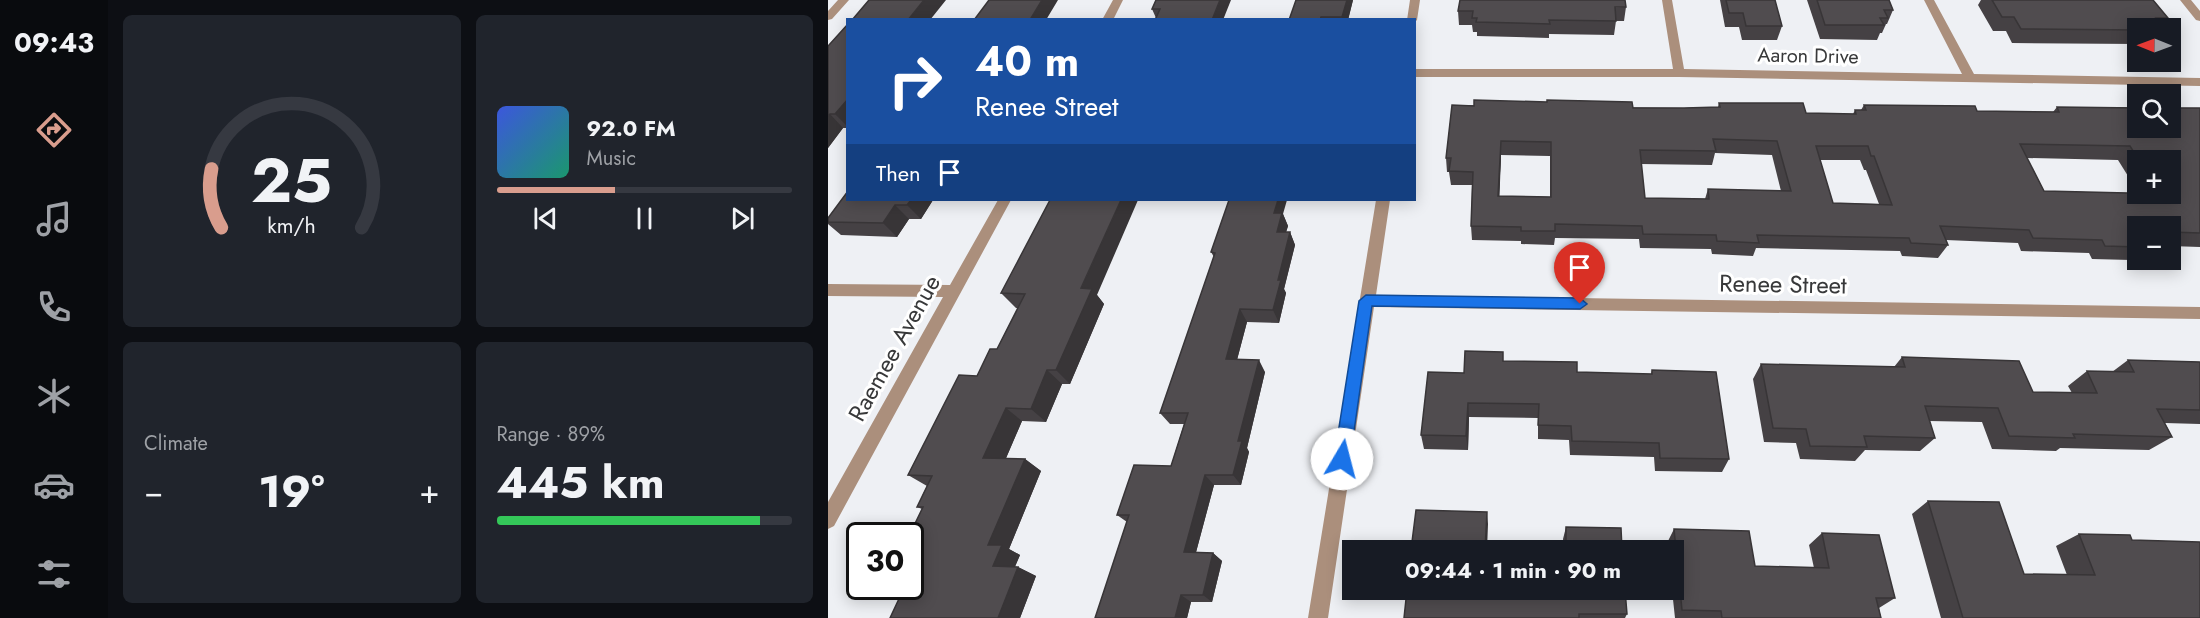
<!DOCTYPE html>
<meta charset="utf-8">
<style>
:root{--surface:#171b24;--page:#20242c;--text:#f1f3f6;--muted:#9ea1a6;--line:#363941;--accent:#d99d8d}
body{margin:0;font-family:Jost,sans-serif;background:var(--page);color:var(--text);height:100vh;display:flex;flex-direction:column;font-size:22px;white-space:nowrap}
*{box-sizing:border-box;margin:0}
p{font-size:20px;color:var(--muted)}
.icon{flex:none;width:33px;height:33px;fill:none;stroke:currentColor;stroke-width:2;stroke-linecap:round;stroke-linejoin:round}
.map{position:relative;flex:1;overflow:hidden}
.panel{display:flex;flex-direction:column;gap:15px;padding:15px;background:#0d0f14;width:720px}
.panel>*{flex:none}
.top-card{position:absolute;left:18px;top:18px;width:570px;height:183px;border-radius:0px;box-shadow:0 3px 15px #0003;background:#1a4fa0;color:#fff;overflow:hidden}
.needle{width:39px;rotate:271deg}
.fabs{position:absolute;left:1299px;top:18px;display:grid;gap:12px}
.fabs a{display:grid;place-items:center;width:54px;height:54px;border-radius:0px;background:var(--surface);box-shadow:0 3px 15px #0003;font-size:30px}
.speed{position:absolute;left:18px;top:522px;display:flex;gap:12px;font-size:30px;font-weight:700;text-align:center}
.speed>*{display:grid;place-content:center;width:78px;height:78px;border-radius:50%;background:var(--surface);box-shadow:0 3px 15px #0003;line-height:1}
.speed .limit{border:3px solid #111;border-radius:9px;background:#fff;color:#111}
.pin{position:absolute;display:grid;place-items:center;width:51px;height:51px;color:#fff;margin:-62px -26px;border-radius:50% 50% 50% 0;rotate:-45deg;box-shadow:0 0 6px #0007}
.pin .icon{rotate:45deg}
.me{position:absolute;width:66px;margin:-33px;rotate:8deg;stroke-linejoin:round;filter:drop-shadow(0 0 4px #0008)}
.turn{display:flex;align-items:center;gap:21px;height:126px;padding:0 30px;font-size:27px}
.turn .icon{width:78px;height:78px;stroke-width:2.5}
.turn b{display:block;font-size:42px;line-height:51px}
.then{display:flex;align-items:center;height:57px;padding:0 30px;background:#0003;gap:12px;font-size:22px}
.big{font-size:45px;font-weight:700;line-height:1.1}
.panel .card{flex:1;display:flex;flex-direction:column;justify-content:center;gap:9px;min-width:0;padding:0 21px;border-radius:9px;background:var(--page)}
.panel .dial{align-items:center;gap:0}
.dial svg{height:156px;overflow:visible;fill:none;stroke:var(--line);stroke-width:7;stroke-linecap:round;text-anchor:middle}
.dial text{fill:var(--text);stroke:none}
.song{display:flex;align-items:center;gap:18px}
.cover{width:72px;height:72px;border-radius:9px;background:linear-gradient(135deg,hsl(230 70% 55%),hsl(160 70% 35%))}
.played{height:6px;border-radius:3px;background:linear-gradient(90deg,var(--accent) 40%,var(--line) 40%)}
.keys{display:flex;justify-content:space-around;direction:ltr}
.heat{display:flex;justify-content:space-between;align-items:center;font-size:33px;direction:ltr}
.charge{height:9px;border-radius:4px;background:linear-gradient(90deg,#34c759 89%,var(--line) 0)}
.panel .tiles{flex:1;display:grid;gap:15px;grid-template-columns:repeat(2,1fr)}
.trip{position:absolute;left:514px;top:540px;width:342px;height:60px;border-radius:0px;background:var(--surface);box-shadow:0 3px 15px #0003;font-weight:700;line-height:60px;text-align:center}
main{display:flex;flex:1;min-height:0}
.tabs{display:flex;flex-direction:column;width:108px;justify-content:space-around;align-items:center;background:#090b0e;color:var(--muted)}
.tabs .icon{width:42px;height:42px}
.tabs .selected{color:var(--accent)}
.tabs b{font-size:27px;color:var(--text)}
.map>svg:first-child{display:block}
.lines{fill:none;stroke-linecap:round;stroke-linejoin:round}
.minor{fill:#ab8f7c;fill-rule:evenodd}
.wall{fill:#454144;fill-rule:evenodd}
.shaded-wall{fill:#383537}
.building{fill:#504c4f;stroke:#383537;stroke-width:1.5;fill-rule:evenodd}
.route{fill:#1a73e8;stroke:#114b97;stroke-width:1.5}
.labels{text-anchor:middle;dominant-baseline:central;stroke-width:6;stroke-linejoin:round;paint-order:stroke}
.far-street-label{font-size:20px;fill:#38393a;stroke:#fff}
.street-label{font-size:24px;fill:#38393a;stroke:#fff}
</style>
<main>
<nav class="tabs">
<b>09:43</b>
<svg class="icon selected" aria-label="directions" viewBox="0 0 24 24"><path d="M12 3l9 9-9 9-9-9zM9 14v-3h6M13 9l2 2-2 2"/></svg>
<svg class="icon" aria-label="music" viewBox="0 0 24 24"><path d="M9 18V5l10-2v13"/><circle cx="6" cy="18" r="3"/><circle cx="16" cy="16" r="3"/></svg>
<svg class="icon" aria-label="phone" viewBox="0 0 24 24"><path d="M5 4h4l2 5-3 2q2 4 5 5l2-3 5 2v4C11 20 4 13 5 4z"/></svg>
<svg class="icon" aria-label="climate" viewBox="0 0 24 24"><path d="M12 3v18M4 7l16 10M4 17L20 7"/></svg>
<svg class="icon" aria-label="car" viewBox="0 0 24 24"><path d="M5 17H2v-5l4-1 3-4h7l3 4 3 1v5h-3M9 17h6M6 11h13"/><circle cx="7" cy="17" r="2"/><circle cx="17" cy="17" r="2"/></svg>
<svg class="icon" aria-label="filters" viewBox="0 0 24 24"><path d="M4 7h16M4 17h16"/><circle cx="9" cy="7" r="2"/><circle cx="15" cy="17" r="2"/></svg>
</nav>
<section class="panel">
<div class="tiles">
<div class="card dial"><svg viewBox="0 0 100 80">
<path d="M14 69A42 42 0 1 1 86 69"/>
<path d="M14 69A42 42 0 0 1 9 39" stroke="#d99d8d"/>
<text x="50" y="56" font-size="32" font-weight="700">25</text>
<text x="50" y="72" font-size="11">km/h</text>
</svg></div>
<div class="card">
<div class="song"><i class="cover"></i><div><b>92.0 FM</b><p>Music</p></div></div>
<div class="played"></div>
<div class="keys"><svg class="icon" aria-label="previous" viewBox="0 0 24 24"><path d="M18 5L8 12l10 7zM5 5v14"/></svg><svg class="icon" aria-label="pause" viewBox="0 0 24 24"><path d="M8 5v14M16 5v14"/></svg><svg class="icon" aria-label="next" viewBox="0 0 24 24"><path d="M6 5l10 7-10 7zM19 5v14"/></svg></div>
</div>
<div class="card"><p>Climate</p>
<div class="heat"><a>−</a><b class="big">19°</b><a>+</a></div>
</div>
<div class="card"><p>Range · 89%</p><b class="big">445 km</b><div class="charge"></div></div>
</div>
</section>
<div class="map">
<svg width="1372" height="618" viewBox="0 0 1372 618">
<rect width="100%" height="100%" fill="#eef0f4"/>
<g class="lines">
<path class="minor" d="M 10,0 L 21,0 L 4,19 L 0,20 L 0,11 Z
M 285,0 L 295,0 L 285,20 L 274,20 Z
M 582,0 L 592,0 L 589,20 L 586,23 L 586,20 L 579,20 Z
M 834,0 L 844,0 L 856,69 L 1134,74 L 1096,0 L 1106,0 L 1146,74 L 1372,78 L 1372,86 L 851,77 L 586,77 L 586,69 L 845,69 Z
M 1352,0 L 1363,0 L 1372,11 L 1372,21 L 1368,20 Z
M 170,200 L 183,200 L 6,526 L 0,529 L 0,502 L 115,297 L 0,296 L 0,284 L 122,285 Z
M 548,200 L 562,200 L 548,295 L 1372,307 L 1372,319 L 546,307 L 500,618 L 480,618 Z"/>
</g>
<path class="wall" d="M 328,0 L 395,20 L 328,18 L 324,9 Z
M 525,0 L 520,20 L 461,20 Z
M 892,0 L 947,0 L 954,26 L 949,40 L 914,40 L 911,27 L 897,27 Z
M 979,0 L 1061,0 L 1065,10 L 1059,24 L 1058,24 L 1054,33 L 1052,33 L 1049,40 L 992,39 Z
M 1153,0 L 1325,0 L 1340,18 L 1334,26 L 1310,28 L 1310,44 L 1184,43 L 1178,31 L 1165,31 L 1150,5 Z
M 798,7 L 796,21 L 788,21 L 786,35 L 721,34 L 721,38 L 649,36 L 649,32 L 645,32 L 644,25 L 631,25 L 630,11 Z
M 20,24 L 20,128 L 15,128 L 0,148 L 0,46 Z
M 891,103 L 978,113 L 1025,114 L 1027,110 L 1033,110 L 1036,105 L 1149,111 L 1225,112 L 1229,107 L 1372,108 L 1372,247 L 1342,246 L 1342,226 L 1310,226 L 1310,255 L 1303,260 L 1264,259 L 1261,253 L 1193,251 L 1190,243 L 1118,240 L 1120,245 L 1110,258 L 1074,256 L 1072,251 L 928,248 L 925,256 L 884,254 L 883,249 L 812,248 L 811,239 L 727,238 L 726,245 L 693,244 L 693,241 L 644,240 L 643,226 L 644,185 L 623,185 L 621,172 L 619,172 L 618,158 L 624,105 L 856,108 L 890,107 ZM 887,153 L 944,155 L 953,191 L 880,189 L 877,199 L 817,198 L 813,164 L 884,165 ZM 673,155 L 722,156 L 722,197 L 671,196 ZM 1199,158 L 1290,160 L 1310,192 L 1310,160 L 1342,160 L 1342,194 L 1216,191 ZM 992,160 L 1032,160 L 1036,170 L 1038,170 L 1051,204 L 1005,203 Z
M 20,191 L 105,200 L 93,219 L 81,219 L 69,237 L 13,235 L 0,224 L 0,218 Z
M 455,214 L 460,226 L 458,232 L 462,232 L 467,245 L 456,289 L 458,293 L 451,323 L 419,322 L 409,360 L 437,372 L 419,448 L 421,452 L 413,485 L 386,485 L 368,552 L 385,553 L 394,561 L 384,602 L 363,602 L 359,618 L 267,618 L 299,522 L 289,515 L 343,466 L 356,424 L 342,424 L 332,413 L 386,257 L 383,252 Z
M 173,293 L 269,295 L 276,304 L 242,384 L 234,384 L 218,422 L 194,421 L 178,458 L 197,459 L 213,471 L 181,549 L 192,555 L 187,567 L 190,567 L 208,576 L 192,618 L 62,618 L 76,588 L 71,586 L 82,586 L 94,509 L 89,507 L 99,486 L 80,475 L 149,376 L 169,349 L 190,308 L 188,308 Z
M 675,352 L 675,361 L 749,372 L 823,374 L 824,370 L 901,459 L 894,472 L 827,471 L 826,457 L 742,455 L 741,440 L 710,439 L 710,418 L 641,417 L 640,450 L 596,449 L 593,435 L 636,373 Z
M 1074,357 L 1205,392 L 1244,393 L 1240,386 L 1259,371 L 1284,372 L 1300,360 L 1372,362 L 1372,424 L 1337,423 L 1344,437 L 1321,450 L 1232,448 L 1228,451 L 1164,449 L 1154,422 L 1101,421 L 1107,438 L 1092,451 L 1037,450 L 1027,461 L 972,459 L 968,443 L 936,442 L 925,379 L 933,364 L 1066,367 Z
M 1100,501 L 1196,574 L 1239,575 L 1228,546 L 1251,534 L 1304,540 L 1372,618 L 1113,618 L 1084,514 Z
M 738,527 L 794,550 L 736,550 L 735,539 Z
M 846,529 L 927,566 L 986,568 L 981,545 L 994,533 L 1067,598 L 1051,608 L 1053,618 L 847,618 L 844,590 L 846,590 L 846,550 L 841,550 L 840,541 Z
M 579,590 L 799,614 L 797,618 L 576,618 Z"/>
<path class="shaded-wall" d="M 96,0 L 118,0 L 102,20 L 80,20 Z
M 214,0 L 230,0 L 218,20 L 202,20 Z
M 392,0 L 403,0 L 395,20 L 384,20 Z
M 519,0 L 525,0 L 520,20 L 514,20 L 514,17 Z
M 20,99 L 20,127 L 7,114 Z
M 2,114 L 15,128 L 0,148 L 0,116 Z
M 673,141 L 673,155 L 671,210 L 670,196 Z
M 83,200 L 105,200 L 93,219 L 79,205 Z
M 293,200 L 310,200 L 269,295 L 276,304 L 242,384 L 228,370 L 253,288 Z
M 450,200 L 459,200 L 455,214 L 460,226 L 454,245 L 449,232 L 446,213 Z
M 67,205 L 81,219 L 69,237 L 55,223 Z
M 462,232 L 467,245 L 456,289 L 458,293 L 451,323 L 445,310 L 450,280 Z
M 412,309 L 419,322 L 406,371 L 398,359 Z
M 431,360 L 437,372 L 419,448 L 421,452 L 413,485 L 405,475 L 410,441 Z
M 219,370 L 234,384 L 218,422 L 203,409 Z
M 640,403 L 641,417 L 640,450 L 638,436 Z
M 178,408 L 194,421 L 173,470 L 155,458 Z
M 197,459 L 213,471 L 181,549 L 192,555 L 183,575 L 165,566 L 160,545 Z
M 377,475 L 386,485 L 366,560 L 356,552 Z
M 659,512 L 660,524 L 659,550 L 657,550 Z
M 385,553 L 394,561 L 384,602 L 375,595 Z
M 190,567 L 208,576 L 192,618 L 170,618 Z
M 353,595 L 363,602 L 359,618 L 347,618 Z"/>
<path class="building" d="M 41,0 L 96,0 L 80,20 L 24,20 Z
M 161,0 L 214,0 L 202,20 L 146,20 Z
M 328,0 L 392,0 L 384,20 L 327,20 L 332,9 L 324,9 Z
M 468,0 L 519,0 L 514,17 L 493,17 L 492,20 L 461,20 Z
M 632,0 L 797,0 L 798,7 L 787,7 L 788,21 L 721,20 L 722,24 L 648,22 L 649,18 L 644,18 L 645,11 L 630,11 Z
M 898,0 L 947,0 L 954,26 L 918,26 L 915,13 L 901,13 Z
M 989,0 L 1061,0 L 1065,10 L 1056,10 L 1060,18 L 1052,18 L 1056,25 L 997,25 Z
M 1164,0 L 1325,0 L 1340,18 L 1328,18 L 1336,28 L 1310,28 L 1310,30 L 1193,29 L 1186,17 L 1174,17 Z
M 20,24 L 20,99 L 7,114 L 2,114 L 0,116 L 0,46 Z
M 646,100 L 719,102 L 719,100 L 804,102 L 805,108 L 856,108 L 892,107 L 891,103 L 975,103 L 978,113 L 1028,114 L 1027,110 L 1038,110 L 1036,105 L 1147,106 L 1149,111 L 1231,112 L 1229,107 L 1310,108 L 1310,128 L 1342,128 L 1342,108 L 1372,108 L 1372,233 L 1342,232 L 1342,226 L 1310,226 L 1310,231 L 1308,231 L 1310,234 L 1310,247 L 1277,246 L 1274,240 L 1205,238 L 1201,230 L 1112,226 L 1120,245 L 1083,243 L 1081,238 L 929,235 L 931,243 L 889,241 L 888,235 L 815,234 L 814,226 L 727,224 L 727,231 L 693,231 L 693,227 L 643,226 L 645,172 L 621,171 L 623,158 L 618,158 L 624,105 L 646,106 ZM 885,139 L 949,141 L 963,191 L 880,189 L 881,199 L 817,198 L 812,150 L 888,151 ZM 673,141 L 723,142 L 723,197 L 670,196 ZM 1192,144 L 1302,146 L 1311,160 L 1342,160 L 1342,194 L 1216,191 ZM 988,146 L 1040,146 L 1043,156 L 1046,156 L 1064,205 L 1005,203 Z
M 20,191 L 20,200 L 83,200 L 79,205 L 67,205 L 55,223 L 0,222 L 0,218 Z
M 222,200 L 293,200 L 253,288 L 264,289 L 228,370 L 219,370 L 203,409 L 178,408 L 155,458 L 197,459 L 160,545 L 174,545 L 165,566 L 190,567 L 170,618 L 62,618 L 77,586 L 82,586 L 82,536 L 81,536 L 95,507 L 89,507 L 104,476 L 80,475 L 131,375 L 149,376 L 162,349 L 169,349 L 197,294 L 173,293 Z
M 401,200 L 450,200 L 446,213 L 454,213 L 449,232 L 462,232 L 450,280 L 453,280 L 445,310 L 412,309 L 398,359 L 431,360 L 410,441 L 414,441 L 405,475 L 377,475 L 356,552 L 385,553 L 375,595 L 353,595 L 347,618 L 267,618 L 301,515 L 289,515 L 306,465 L 343,466 L 360,413 L 332,413 L 387,253 L 383,252 Z
M 637,351 L 675,352 L 675,361 L 749,362 L 749,372 L 824,374 L 824,370 L 888,372 L 901,459 L 832,458 L 831,443 L 744,441 L 743,426 L 710,425 L 711,404 L 640,403 L 638,436 L 593,435 L 600,372 L 636,373 Z
M 1074,357 L 1191,361 L 1205,392 L 1269,393 L 1259,371 L 1306,372 L 1300,360 L 1372,362 L 1372,410 L 1329,409 L 1344,437 L 1245,434 L 1247,438 L 1181,436 L 1170,408 L 1097,406 L 1107,438 L 1036,436 L 1039,447 L 982,446 L 978,429 L 945,428 L 933,364 L 1077,367 Z
M 1100,501 L 1171,502 L 1196,574 L 1267,575 L 1251,534 L 1302,535 L 1304,540 L 1372,542 L 1372,618 L 1135,618 Z
M 588,510 L 659,512 L 657,550 L 583,550 Z
M 738,527 L 793,528 L 794,550 L 738,550 Z
M 846,529 L 921,531 L 927,566 L 1001,568 L 994,533 L 1051,535 L 1067,598 L 1048,598 L 1053,618 L 894,618 L 893,611 L 854,610 Z
M 579,590 L 797,590 L 799,614 L 751,614 L 751,618 L 576,618 Z"/>
<path class="route" d="M 538,295 L 752,298 L 759,304 L 752,309 L 544,306 L 522,459 L 519,464 L 514,467 L 508,464 L 506,459 L 531,301 Z"/>
<g class="labels">
<g class="far-street-label">
<text transform="translate(980 56) rotate(1)">Aaron Drive</text>
</g>
<g class="street-label">
<text transform="translate(955 284) rotate(1)">Renee Street</text>
<text transform="translate(66 348) rotate(-61)">Raemee Avenue</text>
</g>
</g>
</svg>
<div class="fabs">
<a><svg class="needle" viewBox="-14 -14 28 28"><path d="M0-13l5 13h-10z" fill="#e53935"/><path d="M0 13l5-13h-10z" fill="#9ea1a6"/></svg></a>
<a><svg class="icon" aria-label="search" viewBox="0 0 24 24"><circle cx="10" cy="10" r="6"/><path d="M15 15l6 6"/></svg></a>
<a>+</a>
<a>−</a>
</div>
<div class="speed"><div class="limit">30</div></div>
<div class="pin" style="left:752px;top:304px;background:#d93025"><svg class="icon" aria-label="arrive" viewBox="0 0 24 24"><path d="M6 21V4h12l-3 4 3 4H6"/></svg></div>
<svg class="me" style="left:514px;top:459px" viewBox="-20 -20 40 40"><circle r="19" fill="#fff"/><path d="M0-13L10 11 0 6-10 11z" fill="#1a73e8"/></svg>
<div class="trip">09:44 · 1 min · 90 m</div>
<div class="top-card">
<div class="turn"><svg class="icon" aria-label="right" viewBox="0 0 24 24"><path d="M7 20v-9h11M14 6l5 5-5 5"/></svg><div><b>40 m</b>Renee Street</div></div>
<div class="then">Then<svg class="icon" aria-label="arrive" viewBox="0 0 24 24"><path d="M6 21V4h12l-3 4 3 4H6"/></svg></div>
</div>
</div>
</main>
